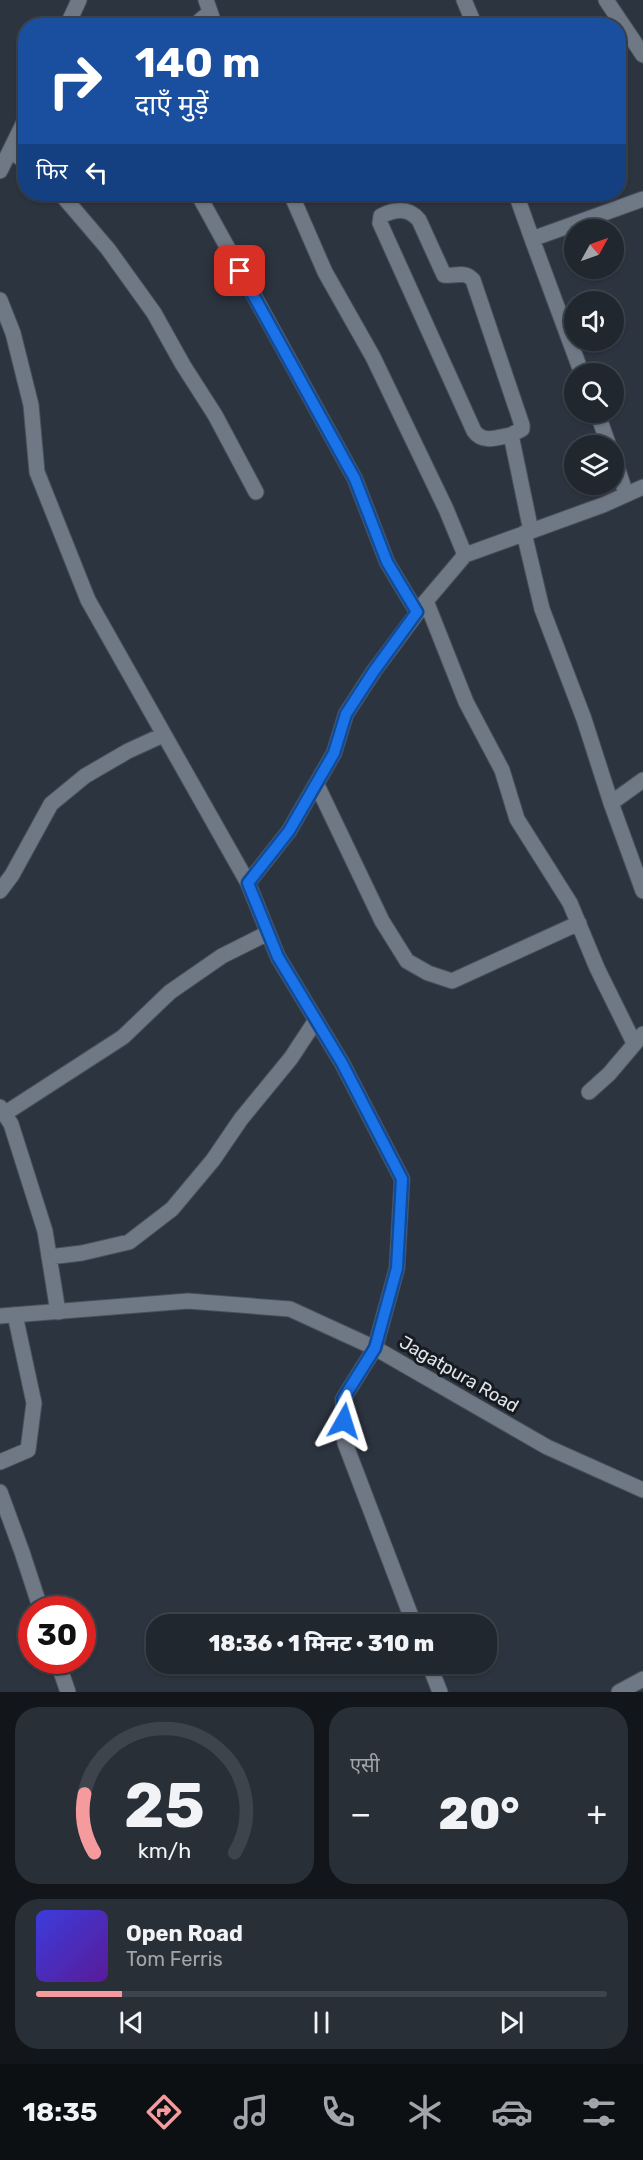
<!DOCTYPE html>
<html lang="hi">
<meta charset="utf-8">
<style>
:root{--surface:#21272f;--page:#292f37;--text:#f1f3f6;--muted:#a2a5aa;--line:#3e444b;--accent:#f59b9d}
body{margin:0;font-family:Rubik,"Noto Sans Devanagari",sans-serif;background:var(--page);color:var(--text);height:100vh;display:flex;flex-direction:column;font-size:22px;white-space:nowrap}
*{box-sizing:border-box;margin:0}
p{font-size:20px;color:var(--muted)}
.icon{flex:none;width:33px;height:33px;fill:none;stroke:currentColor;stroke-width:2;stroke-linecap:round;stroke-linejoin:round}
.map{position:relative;height:1692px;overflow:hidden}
.panel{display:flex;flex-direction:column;gap:15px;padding:15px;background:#12151a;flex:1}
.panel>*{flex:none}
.top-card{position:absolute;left:18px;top:18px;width:608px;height:183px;border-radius:24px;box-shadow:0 2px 4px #0004,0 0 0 2px var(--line);background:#1a4fa0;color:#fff;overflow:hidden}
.needle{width:39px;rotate:50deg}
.fabs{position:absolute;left:564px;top:219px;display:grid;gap:12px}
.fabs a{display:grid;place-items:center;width:60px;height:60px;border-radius:50%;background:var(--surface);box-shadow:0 2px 4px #0004,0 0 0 2px var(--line);font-size:30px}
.speed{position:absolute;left:18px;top:1596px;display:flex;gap:12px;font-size:30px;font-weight:700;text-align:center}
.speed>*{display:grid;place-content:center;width:78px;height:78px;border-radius:50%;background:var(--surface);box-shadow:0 2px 4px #0004,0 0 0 2px var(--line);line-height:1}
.speed .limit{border:9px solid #d22;background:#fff;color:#111}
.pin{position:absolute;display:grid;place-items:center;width:51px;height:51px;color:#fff;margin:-26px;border-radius:12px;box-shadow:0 3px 9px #0006}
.me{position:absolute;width:66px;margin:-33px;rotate:6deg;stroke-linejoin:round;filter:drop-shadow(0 0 4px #0008)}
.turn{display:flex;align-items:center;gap:21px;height:126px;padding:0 18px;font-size:27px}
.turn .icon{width:78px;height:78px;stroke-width:2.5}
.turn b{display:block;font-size:42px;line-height:51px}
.then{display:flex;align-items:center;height:57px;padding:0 18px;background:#0003;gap:12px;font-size:22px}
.big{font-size:45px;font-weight:800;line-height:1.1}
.panel .tile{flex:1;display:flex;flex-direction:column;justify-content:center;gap:9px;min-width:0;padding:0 21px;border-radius:24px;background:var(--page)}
.panel .dial{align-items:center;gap:0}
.dial svg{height:156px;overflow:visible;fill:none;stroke:var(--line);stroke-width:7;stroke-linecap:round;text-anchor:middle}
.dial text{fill:var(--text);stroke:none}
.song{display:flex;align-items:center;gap:18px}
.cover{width:72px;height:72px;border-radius:9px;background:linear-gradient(135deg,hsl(240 70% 55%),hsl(270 70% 35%))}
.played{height:6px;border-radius:3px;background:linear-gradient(90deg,var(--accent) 15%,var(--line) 15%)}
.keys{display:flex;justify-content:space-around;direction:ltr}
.heat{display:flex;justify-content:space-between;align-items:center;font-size:33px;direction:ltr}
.panel .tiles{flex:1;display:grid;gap:15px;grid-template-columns:1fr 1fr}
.tile:last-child{grid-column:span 2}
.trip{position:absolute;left:146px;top:1614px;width:351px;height:60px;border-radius:24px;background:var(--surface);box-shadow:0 2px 4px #0004,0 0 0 2px var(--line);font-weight:800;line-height:60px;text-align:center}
.tabs{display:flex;height:96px;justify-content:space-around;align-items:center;background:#0d1013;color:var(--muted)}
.tabs .icon{width:42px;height:42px}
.tabs .active{color:var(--accent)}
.tabs b{font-size:27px;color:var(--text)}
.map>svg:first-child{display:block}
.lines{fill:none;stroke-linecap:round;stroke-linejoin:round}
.minor-casing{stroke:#495059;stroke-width:17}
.tertiary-casing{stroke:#495059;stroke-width:17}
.minor{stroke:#6f7885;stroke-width:15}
.tertiary{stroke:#6f7885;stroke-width:15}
.route-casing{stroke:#114b97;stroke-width:15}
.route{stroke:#1a73e8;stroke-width:10}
.labels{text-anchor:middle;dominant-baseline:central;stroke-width:6;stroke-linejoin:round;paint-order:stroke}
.street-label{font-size:18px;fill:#dfe5ec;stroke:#171b20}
</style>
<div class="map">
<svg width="643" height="1692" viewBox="0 0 643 1692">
<rect width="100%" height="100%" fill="#2c343f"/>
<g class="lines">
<defs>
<path id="minor" d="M 206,0 L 215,26
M 464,0 L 475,26
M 606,0 L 643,55
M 67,26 L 79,0
M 194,26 L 210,12
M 11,150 L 26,163
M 0,171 L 26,118
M 61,194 L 108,249 L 154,313 L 183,365 L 215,415 L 256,492
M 198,194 L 355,479 L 387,562 L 417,612
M 291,194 L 325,272 L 373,357 L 446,509 L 465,555
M 516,194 L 532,239
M 0,300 L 13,333 L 31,405 L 37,472 L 88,600 L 248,883 L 278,957 L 342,1063 L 402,1179 L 397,1268 L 375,1348 L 343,1399 L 345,1443 L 414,1624
M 582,374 L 532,239 L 643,199
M 597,412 L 609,446
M 511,435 C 498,437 483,444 474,431 L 380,223 L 381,216 C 395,209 408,207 419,220 L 444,275 C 456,277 464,270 473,280 L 522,425 L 522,429 L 511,435 L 531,531
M 614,458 L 626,494
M 524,533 L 542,609 L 584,719 L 611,803 L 643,891
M 426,601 L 466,702 L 502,770 L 517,819 L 570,903 L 597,968 L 634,1043
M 317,785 L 382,921 L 407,961 L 428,973 L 452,981 L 579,923
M 611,803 L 643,780
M 248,883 L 289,831 L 334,753 L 346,714 L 374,671 L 426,601 L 465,555 L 603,505 L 643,487
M 0,891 L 12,875 L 51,804 L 85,776 L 128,751 L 163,735
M 589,1092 L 609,1074 L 643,1034
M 0,1107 L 11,1124 L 45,1231 L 58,1312
M 4,1114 L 123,1037 L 170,992 L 222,956 L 268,933
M 49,1257 L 82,1253 L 129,1242 L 172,1209 L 213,1160 L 241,1119 L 291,1058 L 316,1020
M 0,1462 L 28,1450 L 34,1403 L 15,1315
M 0,1492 L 22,1552 L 41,1610
M 57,1660 L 68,1692
M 429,1664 L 440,1692
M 619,1692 L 643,1679"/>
<path id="tertiary" d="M 0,1316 L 188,1301 L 290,1309 L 375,1348 L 547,1447 L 643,1490"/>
</defs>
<use href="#minor" class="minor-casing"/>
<use href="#tertiary" class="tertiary-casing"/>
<use href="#minor" class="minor"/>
<use href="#tertiary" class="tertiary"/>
</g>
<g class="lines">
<defs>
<path id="route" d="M 240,271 L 355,479 L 387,562 L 417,612 L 374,671 L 346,714 L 334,753 L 289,831 L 248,883 L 278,957 L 342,1063 L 402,1179 L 397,1268 L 375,1348 L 343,1399 L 344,1421"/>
</defs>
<use href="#route" class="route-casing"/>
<use href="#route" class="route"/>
</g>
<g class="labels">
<g class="street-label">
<text transform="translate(459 1374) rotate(30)">Jagatpura Road</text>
</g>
</g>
</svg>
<div class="fabs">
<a><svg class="needle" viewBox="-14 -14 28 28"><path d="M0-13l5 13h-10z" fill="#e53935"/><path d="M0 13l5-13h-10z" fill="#a2a5aa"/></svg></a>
<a><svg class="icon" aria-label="sound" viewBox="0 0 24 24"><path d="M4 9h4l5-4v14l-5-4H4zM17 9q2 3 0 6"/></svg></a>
<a><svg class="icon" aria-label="search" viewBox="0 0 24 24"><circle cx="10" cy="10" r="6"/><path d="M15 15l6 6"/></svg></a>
<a><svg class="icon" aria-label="layers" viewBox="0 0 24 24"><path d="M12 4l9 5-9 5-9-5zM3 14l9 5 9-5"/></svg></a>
</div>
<div class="speed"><div class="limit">30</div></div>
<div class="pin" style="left:240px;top:271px;background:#d93025"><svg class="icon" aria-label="arrive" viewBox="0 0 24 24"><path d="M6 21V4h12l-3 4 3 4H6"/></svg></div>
<svg class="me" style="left:344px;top:1421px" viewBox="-20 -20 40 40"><path d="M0-17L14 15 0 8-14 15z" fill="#1a73e8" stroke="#fff" stroke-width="4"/></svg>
<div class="trip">18:36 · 1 मिनट · 310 m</div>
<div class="top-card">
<div class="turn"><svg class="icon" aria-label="right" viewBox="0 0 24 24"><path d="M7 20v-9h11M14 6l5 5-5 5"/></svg><div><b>140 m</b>दाएँ मुड़ें</div></div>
<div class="then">फिर<svg class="icon" aria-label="left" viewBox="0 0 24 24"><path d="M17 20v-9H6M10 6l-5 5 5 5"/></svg></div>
</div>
</div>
<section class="panel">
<div class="tiles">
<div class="tile dial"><svg viewBox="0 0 100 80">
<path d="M14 69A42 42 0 1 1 86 69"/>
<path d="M14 69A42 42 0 0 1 9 39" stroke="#f59b9d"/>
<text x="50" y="56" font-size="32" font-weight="700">25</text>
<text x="50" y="72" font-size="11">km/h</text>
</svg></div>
<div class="tile"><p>एसी</p>
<div class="heat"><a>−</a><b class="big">20°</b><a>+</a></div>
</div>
<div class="tile">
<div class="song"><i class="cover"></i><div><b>Open Road</b><p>Tom Ferris</p></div></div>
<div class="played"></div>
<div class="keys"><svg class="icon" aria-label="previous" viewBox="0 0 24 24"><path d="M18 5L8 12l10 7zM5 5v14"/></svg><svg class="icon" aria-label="pause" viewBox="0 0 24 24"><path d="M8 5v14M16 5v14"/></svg><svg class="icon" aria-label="next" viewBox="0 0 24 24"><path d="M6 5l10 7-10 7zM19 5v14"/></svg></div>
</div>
</div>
</section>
<nav class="tabs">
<b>18:35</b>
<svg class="icon active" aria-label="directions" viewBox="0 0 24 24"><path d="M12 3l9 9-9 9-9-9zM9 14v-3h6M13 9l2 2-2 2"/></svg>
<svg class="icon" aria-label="music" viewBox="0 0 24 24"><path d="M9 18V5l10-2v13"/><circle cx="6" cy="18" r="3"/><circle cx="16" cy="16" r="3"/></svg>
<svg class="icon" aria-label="phone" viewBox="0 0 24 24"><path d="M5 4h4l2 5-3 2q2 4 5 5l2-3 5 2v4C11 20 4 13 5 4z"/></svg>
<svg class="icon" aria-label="climate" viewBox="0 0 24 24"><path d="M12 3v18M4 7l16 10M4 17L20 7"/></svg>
<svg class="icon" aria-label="car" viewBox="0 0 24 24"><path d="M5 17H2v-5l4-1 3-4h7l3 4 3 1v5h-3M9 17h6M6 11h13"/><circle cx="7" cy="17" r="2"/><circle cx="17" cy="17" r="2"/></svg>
<svg class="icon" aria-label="filters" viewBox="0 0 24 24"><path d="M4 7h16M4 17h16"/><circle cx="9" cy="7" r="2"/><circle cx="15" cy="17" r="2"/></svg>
</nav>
